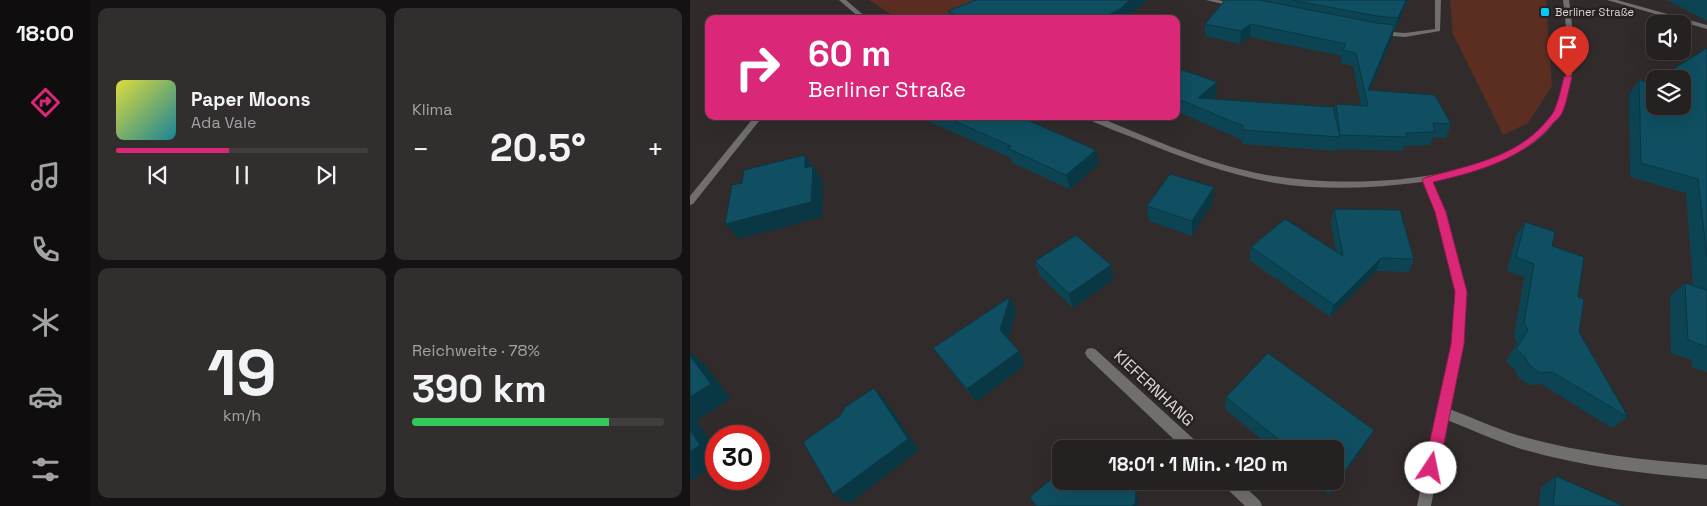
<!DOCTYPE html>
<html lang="de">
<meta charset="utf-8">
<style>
:root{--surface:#252120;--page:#312e2d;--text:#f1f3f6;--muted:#a3a3a5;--line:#423e3e;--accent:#db2777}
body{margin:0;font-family:"Space Grotesk",sans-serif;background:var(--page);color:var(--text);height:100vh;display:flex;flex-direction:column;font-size:19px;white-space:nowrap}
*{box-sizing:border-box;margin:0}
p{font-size:16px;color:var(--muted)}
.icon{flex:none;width:28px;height:28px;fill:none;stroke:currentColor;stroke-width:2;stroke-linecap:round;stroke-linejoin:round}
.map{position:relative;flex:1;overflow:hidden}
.drawer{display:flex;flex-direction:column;gap:8px;padding:8px;background:#141212;width:600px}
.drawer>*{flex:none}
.banner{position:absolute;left:15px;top:15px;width:475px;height:105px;border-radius:10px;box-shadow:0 5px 20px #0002,0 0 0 1px var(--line);background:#db2777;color:#fff;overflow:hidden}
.tools{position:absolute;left:956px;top:15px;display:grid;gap:10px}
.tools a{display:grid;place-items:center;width:45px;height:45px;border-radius:10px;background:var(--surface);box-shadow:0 5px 20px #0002,0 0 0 1px var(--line);font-size:25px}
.speed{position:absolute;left:15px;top:425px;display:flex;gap:10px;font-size:25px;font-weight:700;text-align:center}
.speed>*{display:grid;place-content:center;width:65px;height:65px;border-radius:50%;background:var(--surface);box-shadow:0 5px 20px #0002,0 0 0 1px var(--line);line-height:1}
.speed .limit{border:8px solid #d22;background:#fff;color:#111}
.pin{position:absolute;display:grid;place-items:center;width:42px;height:42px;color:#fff;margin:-51px -21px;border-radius:50% 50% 50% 0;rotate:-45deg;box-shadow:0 0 5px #0007}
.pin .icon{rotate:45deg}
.me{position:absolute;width:55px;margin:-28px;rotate:11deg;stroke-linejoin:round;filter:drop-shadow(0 0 4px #0008)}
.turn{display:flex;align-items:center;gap:18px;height:105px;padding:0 20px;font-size:22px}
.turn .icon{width:65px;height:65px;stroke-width:2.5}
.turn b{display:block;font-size:35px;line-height:42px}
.big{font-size:38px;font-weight:600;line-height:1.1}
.drawer .card{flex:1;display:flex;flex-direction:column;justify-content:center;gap:8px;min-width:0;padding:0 18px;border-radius:10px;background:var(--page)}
.drawer .dial{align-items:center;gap:0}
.dial b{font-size:65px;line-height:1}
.song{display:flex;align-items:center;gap:15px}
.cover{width:60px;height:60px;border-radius:8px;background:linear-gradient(135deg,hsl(60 70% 55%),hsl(190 70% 35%))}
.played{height:5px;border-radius:2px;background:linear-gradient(90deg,var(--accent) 45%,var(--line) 45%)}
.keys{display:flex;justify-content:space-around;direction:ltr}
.heat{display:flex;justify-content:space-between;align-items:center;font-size:28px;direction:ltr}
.charge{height:8px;border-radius:4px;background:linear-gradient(90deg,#34c759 78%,var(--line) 0)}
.drawer .tiles{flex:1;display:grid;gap:8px;grid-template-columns:repeat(2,1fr)}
.trip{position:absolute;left:362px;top:440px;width:292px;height:50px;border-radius:10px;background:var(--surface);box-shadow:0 5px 20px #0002,0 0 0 1px var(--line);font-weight:600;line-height:50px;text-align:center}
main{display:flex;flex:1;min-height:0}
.tabs{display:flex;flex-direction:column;width:90px;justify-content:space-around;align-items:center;background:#0f0d0d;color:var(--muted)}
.tabs .icon{width:35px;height:35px}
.tabs .current{color:var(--accent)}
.tabs b{font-size:22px;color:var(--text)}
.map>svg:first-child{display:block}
.green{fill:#5b2e21}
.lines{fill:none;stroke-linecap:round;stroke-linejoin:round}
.street{fill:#716e6e;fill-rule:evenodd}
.wall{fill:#0d4453}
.shaded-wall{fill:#0a3744}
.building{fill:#0f4f61;stroke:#0a3744}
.route{fill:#db2777;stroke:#8e194d}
.poi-dot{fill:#00cbf9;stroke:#272221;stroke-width:2}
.labels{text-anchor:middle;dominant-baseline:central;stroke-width:5;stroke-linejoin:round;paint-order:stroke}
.far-poi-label{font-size:11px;fill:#dbd8d7;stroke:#272221;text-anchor:start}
.near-street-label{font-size:16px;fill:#dbd8d7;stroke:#272221}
</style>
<main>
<nav class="tabs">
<b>18:00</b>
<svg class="icon current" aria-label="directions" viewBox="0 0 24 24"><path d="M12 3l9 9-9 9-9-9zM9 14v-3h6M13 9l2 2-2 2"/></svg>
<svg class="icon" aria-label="music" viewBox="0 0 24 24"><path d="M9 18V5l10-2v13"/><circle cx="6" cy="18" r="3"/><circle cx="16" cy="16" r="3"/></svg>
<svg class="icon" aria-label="phone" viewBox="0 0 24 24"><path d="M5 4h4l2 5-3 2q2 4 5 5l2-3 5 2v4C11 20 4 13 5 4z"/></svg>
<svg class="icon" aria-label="climate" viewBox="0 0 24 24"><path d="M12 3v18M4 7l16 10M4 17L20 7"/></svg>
<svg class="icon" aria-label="car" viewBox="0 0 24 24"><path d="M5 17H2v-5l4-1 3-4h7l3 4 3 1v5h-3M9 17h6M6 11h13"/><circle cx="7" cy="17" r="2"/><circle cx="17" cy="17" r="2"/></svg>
<svg class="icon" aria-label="filters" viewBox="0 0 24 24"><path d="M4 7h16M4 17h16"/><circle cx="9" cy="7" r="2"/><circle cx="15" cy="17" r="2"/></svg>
</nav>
<section class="drawer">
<div class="tiles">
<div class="card">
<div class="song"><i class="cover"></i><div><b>Paper Moons</b><p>Ada Vale</p></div></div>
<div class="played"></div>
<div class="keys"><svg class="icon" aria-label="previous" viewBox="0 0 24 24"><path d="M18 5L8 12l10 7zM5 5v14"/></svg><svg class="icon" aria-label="pause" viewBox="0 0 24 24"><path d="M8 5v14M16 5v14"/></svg><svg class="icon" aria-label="next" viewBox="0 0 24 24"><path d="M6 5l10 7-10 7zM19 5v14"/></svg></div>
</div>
<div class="card"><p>Klima</p>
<div class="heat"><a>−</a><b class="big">20.5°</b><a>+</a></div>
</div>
<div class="card dial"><b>19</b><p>km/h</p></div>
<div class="card"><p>Reichweite · 78%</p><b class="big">390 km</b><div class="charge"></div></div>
</div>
</section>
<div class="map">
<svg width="1017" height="506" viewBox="0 0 1017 506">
<rect width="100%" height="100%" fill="#312c2b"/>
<path class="green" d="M 179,0 L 300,0 L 250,19 L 208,19 Z
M 760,0 L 856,0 L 862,86 L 838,123 L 813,135 L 763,34 Z"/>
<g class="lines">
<path class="street" d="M 149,0 L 156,0 L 178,19 L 171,19 Z
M 516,0 L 528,0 L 548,5 L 545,7 Z
M 745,0 L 751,0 L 750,31 L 715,37 L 690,35 L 687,33 L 690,31 L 715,33 L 745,29 Z
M 873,0 L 879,0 C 897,124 857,155 742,181 L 756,212 L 776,292 L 774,344 L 759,409 C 782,417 804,428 827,435 C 889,453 953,460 1017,465 L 1017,479 C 953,474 890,466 828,448 C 804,440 780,429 757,420 L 741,506 L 727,506 L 746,412 L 762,344 L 766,292 L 746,212 L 733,182 C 685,188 634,191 585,183 C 540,175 496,159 454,142 C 438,135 406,125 394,116 L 406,116 C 457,137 508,160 562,172 C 642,190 815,189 864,112 C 883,82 877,33 873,0 Z
M 917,0 L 927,0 L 1017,25 L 1017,29 Z
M 65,116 L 73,116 L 3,204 L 0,205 L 0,196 Z
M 401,348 L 405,349 L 509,444 L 510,449 L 494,449 L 397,357 L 395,353 L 397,349 Z
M 532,481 L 549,481 L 570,501 L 572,506 L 555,506 L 534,486 Z"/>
</g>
<path class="wall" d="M 286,0 L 457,0 L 436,19 L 261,19 L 258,11 Z
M 535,0 L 718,0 L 705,30 L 704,30 L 702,38 L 680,90 L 761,124 L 756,138 L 743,137 L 740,145 L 714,146 L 712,151 L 647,149 L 647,151 L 552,144 L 552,140 L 486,111 L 486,75 L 526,96 L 523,99 L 644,111 L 646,104 L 671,105 L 663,66 L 650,63 L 652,56 L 560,37 L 550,44 L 515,36 L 515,24 Z
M 977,0 L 1017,0 L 1017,21 Z
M 1017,48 L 1017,372 L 1002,367 L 1002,360 L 981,353 L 980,296 L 995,283 L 1003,285 L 996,193 L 940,177 L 939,94 L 949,80 L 992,106 L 992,79 L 976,79 L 983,69 Z
M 227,116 L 328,116 L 409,164 L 380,189 L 322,163 L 321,158 Z
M 524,187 L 523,202 L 502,236 L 459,221 L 457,206 Z
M 644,209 L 724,259 L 719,272 L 686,271 L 640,317 L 559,260 L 561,247 L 646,252 L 641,222 Z
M 835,222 L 862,246 L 888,297 L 889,332 L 938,417 L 922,428 L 851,384 L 840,385 L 829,378 L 824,369 L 816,361 L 827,343 L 824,336 L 834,277 L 817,271 L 826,236 Z
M 345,261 L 421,265 L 423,280 L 383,308 L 350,276 Z
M 320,297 L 326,311 L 318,339 L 329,351 L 335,365 L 286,402 L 253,361 L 243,348 Z
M 536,397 L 677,442 L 639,495 L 622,481 L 646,481 L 646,449 L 583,449 L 535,409 Z
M 866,476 L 934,506 L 849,506 L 851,487 Z"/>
<path class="shaded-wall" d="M 440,0 L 457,0 L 436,19 L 410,19 Z
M 716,0 L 718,0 L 705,30 L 708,18 Z
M 561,24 L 560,37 L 550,44 L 551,31 Z
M 705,25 L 702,38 L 676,99 L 678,90 Z
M 527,82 L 526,96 L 512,108 L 508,98 Z
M 406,150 L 409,164 L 380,189 L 376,175 Z
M 115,155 L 133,181 L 132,217 L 49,239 L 35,224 L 115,168 Z
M 524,187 L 523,202 L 502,236 L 502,221 Z
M 691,258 L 686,271 L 640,317 L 644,305 Z
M 421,265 L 423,280 L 383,308 L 379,294 Z
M 320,297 L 326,311 L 317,344 L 310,330 Z
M 329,351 L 335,365 L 286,402 L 277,389 Z
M 0,352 L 13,362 L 41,398 L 7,421 L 26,449 L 26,463 L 0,482 Z
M 184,388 L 196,401 L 229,450 L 159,504 L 143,494 Z
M 684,430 L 677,442 L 639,495 L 645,485 Z
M 446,491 L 448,501 L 448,506 L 442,506 Z"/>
<path class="building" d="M 286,0 L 440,0 L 430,9 L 410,19 L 272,19 L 258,11 Z
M 535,0 L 569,0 L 687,23 L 705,25 L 678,90 L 745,95 L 761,124 L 743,123 L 745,132 L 716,133 L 717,137 L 650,135 L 646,104 L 678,106 L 666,53 L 653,50 L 656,44 L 561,24 L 551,31 L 515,24 Z
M 601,0 L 716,0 L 708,18 L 687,16 Z
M 1017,48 L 1017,258 L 1008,179 L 951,163 L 949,80 L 965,84 L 965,106 L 992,106 L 992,79 L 984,79 L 983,69 Z
M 493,70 L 527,82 L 508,98 L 643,107 L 650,137 L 553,130 L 553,126 L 486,98 L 486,75 Z
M 253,116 L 328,116 L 406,150 L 376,175 L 317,148 L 321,146 Z
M 115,155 L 115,168 L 123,166 L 121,202 L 35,224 L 42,185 L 52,183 L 54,170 Z
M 480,174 L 524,187 L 502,221 L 457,206 Z
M 644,209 L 710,210 L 724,259 L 691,258 L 644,305 L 561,247 L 595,219 L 653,256 Z
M 835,222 L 865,232 L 862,246 L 894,257 L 888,297 L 894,299 L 889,332 L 938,417 L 862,372 L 851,373 L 840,366 L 835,357 L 826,349 L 838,330 L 834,323 L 844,264 L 826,257 Z
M 386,235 L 421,265 L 379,294 L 345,261 Z
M 995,283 L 1017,290 L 1017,347 L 998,340 Z
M 320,297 L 310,330 L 329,351 L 277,389 L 243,348 Z
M 578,353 L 684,430 L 645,485 L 640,481 L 646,481 L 646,449 L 600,449 L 536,397 Z
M 0,356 L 21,384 L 0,397 Z
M 184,388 L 218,439 L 143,494 L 113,442 L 150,416 L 155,407 Z
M 0,430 L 10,445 L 0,452 Z
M 371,471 L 371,481 L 437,481 L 446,491 L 445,504 L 442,506 L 346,506 L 340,497 Z
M 866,476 L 934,506 L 863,506 Z"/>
<path class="route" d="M 878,75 L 882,77 C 879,88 877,101 873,111 C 871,116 867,120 863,123 C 834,159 787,172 743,182 L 756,212 L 777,292 L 774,344 L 749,468 L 747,474 L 741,476 L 736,474 L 734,468 L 761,344 L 765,292 L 745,212 L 732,180 L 734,178 C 776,166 825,158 855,123 C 858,119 862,115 864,111 C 869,100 871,88 874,77 Z"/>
<rect class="poi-dot" x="850" y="7" width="10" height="10" rx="2.5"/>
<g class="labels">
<g class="far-poi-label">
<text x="865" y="12">Berliner Straße</text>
</g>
<g class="near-street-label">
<text transform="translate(464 388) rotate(43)">KIEFERNHANG</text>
</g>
</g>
</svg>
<div class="tools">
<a><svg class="icon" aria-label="sound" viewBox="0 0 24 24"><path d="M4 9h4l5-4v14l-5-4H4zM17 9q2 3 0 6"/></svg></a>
<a><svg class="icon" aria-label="layers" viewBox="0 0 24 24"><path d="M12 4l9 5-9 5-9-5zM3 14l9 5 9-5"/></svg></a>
</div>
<div class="speed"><div class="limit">30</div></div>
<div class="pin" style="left:878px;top:77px;background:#d93025"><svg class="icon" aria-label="arrive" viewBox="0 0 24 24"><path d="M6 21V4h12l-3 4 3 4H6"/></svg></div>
<svg class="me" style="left:741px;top:468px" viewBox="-20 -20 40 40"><circle r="19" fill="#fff"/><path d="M0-13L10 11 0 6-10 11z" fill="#db2777"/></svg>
<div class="trip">18:01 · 1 Min. · 120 m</div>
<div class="banner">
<div class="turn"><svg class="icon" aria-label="right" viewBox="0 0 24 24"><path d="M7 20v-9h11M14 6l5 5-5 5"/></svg><div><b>60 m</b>Berliner Straße</div></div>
</div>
</div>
</main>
